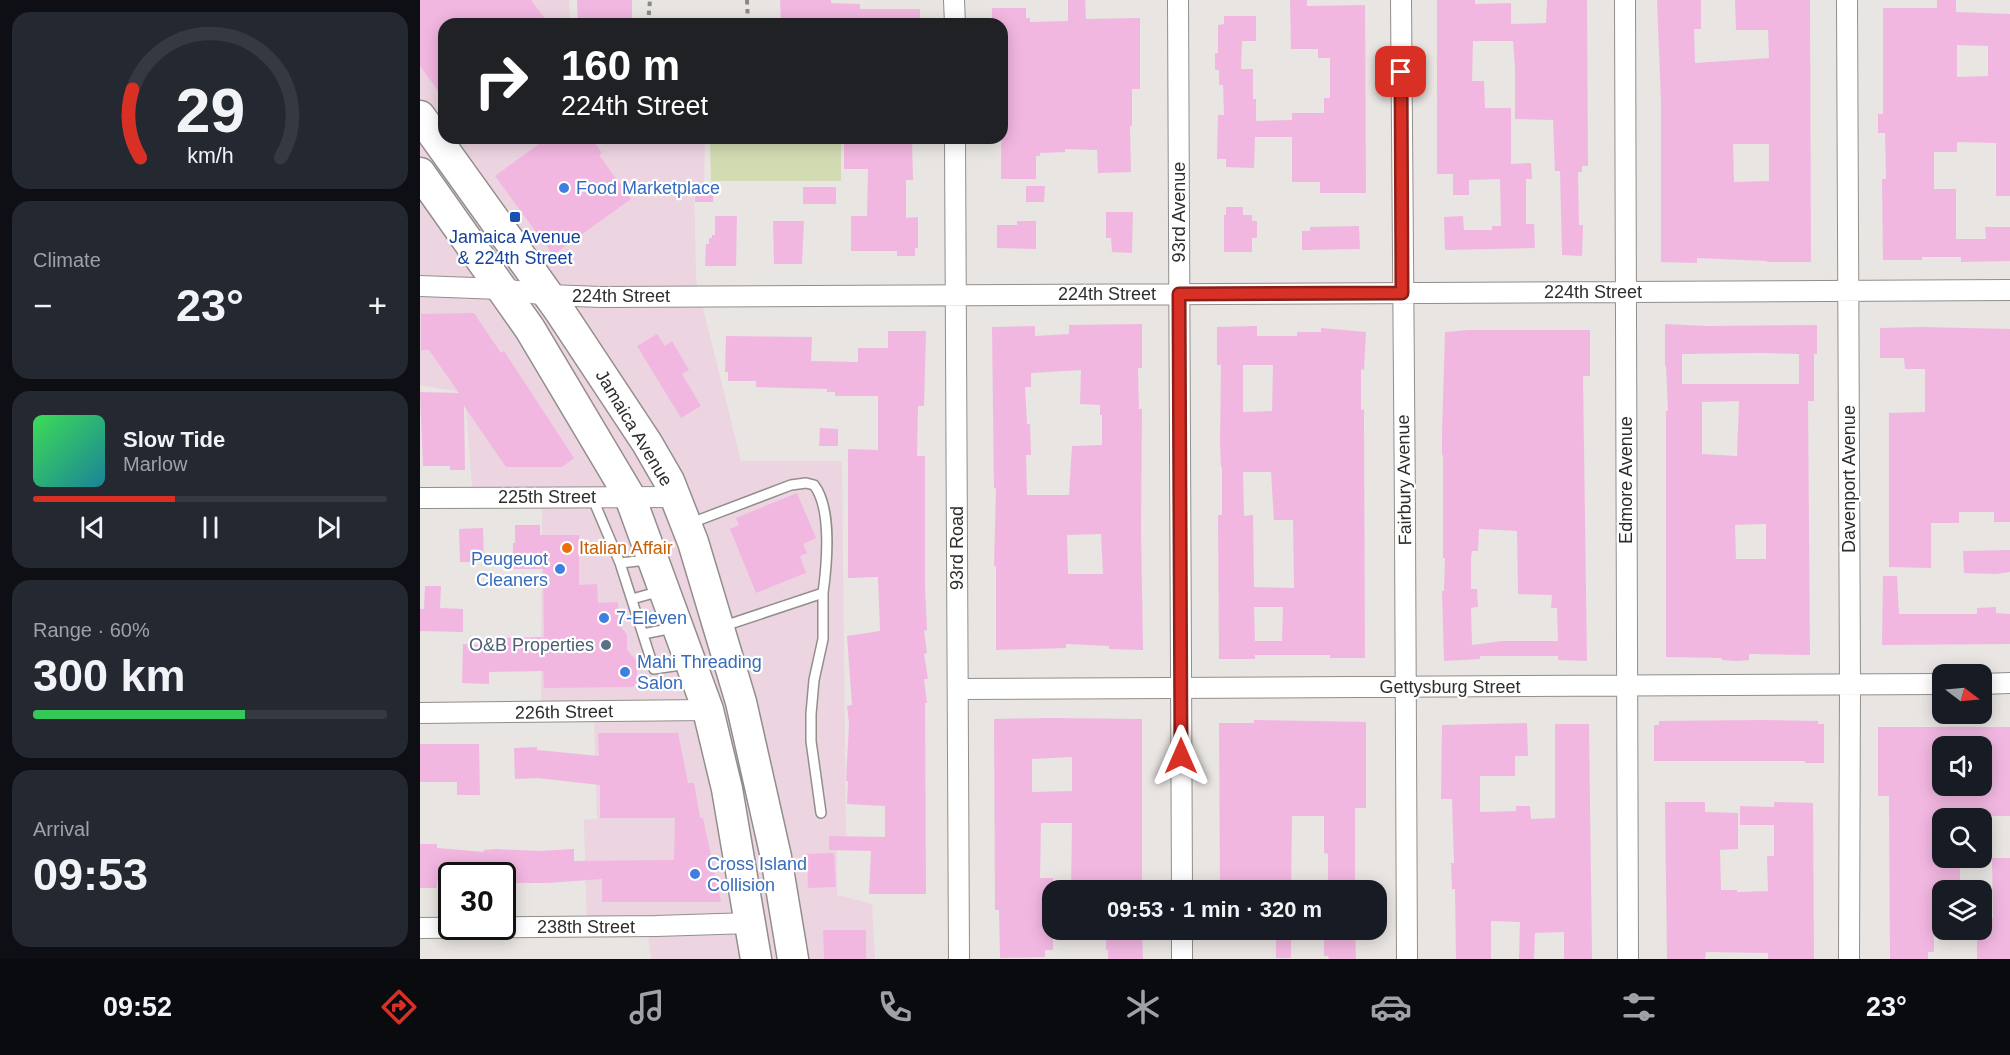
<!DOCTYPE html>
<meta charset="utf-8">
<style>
:root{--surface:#171b24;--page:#242831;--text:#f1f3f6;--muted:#9ea1a6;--line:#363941;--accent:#d93025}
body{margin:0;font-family:Arial,sans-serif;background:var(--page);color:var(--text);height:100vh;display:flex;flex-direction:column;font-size:22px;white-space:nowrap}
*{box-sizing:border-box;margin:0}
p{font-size:20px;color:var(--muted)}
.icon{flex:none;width:33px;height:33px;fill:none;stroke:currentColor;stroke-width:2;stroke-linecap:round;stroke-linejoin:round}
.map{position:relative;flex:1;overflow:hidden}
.drawer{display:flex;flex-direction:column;gap:12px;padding:12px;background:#0d0f14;width:420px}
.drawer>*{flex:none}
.guide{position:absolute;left:18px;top:18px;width:570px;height:126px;border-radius:18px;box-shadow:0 3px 15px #0003;background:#202124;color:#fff;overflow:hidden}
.needle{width:39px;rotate:106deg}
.buttons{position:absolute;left:1512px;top:664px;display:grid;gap:12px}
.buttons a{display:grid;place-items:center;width:60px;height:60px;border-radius:12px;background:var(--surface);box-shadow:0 3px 15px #0003;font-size:30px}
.speed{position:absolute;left:18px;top:862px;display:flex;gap:12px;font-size:30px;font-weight:700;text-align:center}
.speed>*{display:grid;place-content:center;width:78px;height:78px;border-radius:50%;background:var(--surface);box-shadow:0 3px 15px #0003;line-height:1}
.speed .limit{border:3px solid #111;border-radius:9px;background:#fff;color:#111}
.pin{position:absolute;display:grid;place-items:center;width:51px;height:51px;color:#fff;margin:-26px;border-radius:12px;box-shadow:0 3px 9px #0006}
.me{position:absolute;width:66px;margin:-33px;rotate:0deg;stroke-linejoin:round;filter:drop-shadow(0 0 4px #0008)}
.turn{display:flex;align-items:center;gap:21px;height:126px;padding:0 24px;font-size:27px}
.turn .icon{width:78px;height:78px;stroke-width:2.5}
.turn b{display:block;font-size:42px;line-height:51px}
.big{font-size:45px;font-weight:700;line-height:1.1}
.drawer .card{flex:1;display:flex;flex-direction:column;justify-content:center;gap:9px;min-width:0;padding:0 21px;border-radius:18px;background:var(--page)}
.drawer .dial{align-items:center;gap:0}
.dial svg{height:156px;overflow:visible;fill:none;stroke:var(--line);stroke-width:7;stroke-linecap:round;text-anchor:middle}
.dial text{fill:var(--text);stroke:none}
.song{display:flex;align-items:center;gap:18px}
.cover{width:72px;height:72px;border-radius:9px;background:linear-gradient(135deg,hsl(130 70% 55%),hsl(190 70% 35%))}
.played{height:6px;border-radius:3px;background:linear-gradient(90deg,var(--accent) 40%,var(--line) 40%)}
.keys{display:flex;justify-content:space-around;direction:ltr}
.heat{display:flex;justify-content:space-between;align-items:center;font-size:33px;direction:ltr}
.charge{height:9px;border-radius:4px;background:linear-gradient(90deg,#34c759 60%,var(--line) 0)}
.trip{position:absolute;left:622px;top:880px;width:345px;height:60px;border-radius:18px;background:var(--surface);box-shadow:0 3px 15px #0003;font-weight:700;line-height:60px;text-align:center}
.menu{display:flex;height:96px;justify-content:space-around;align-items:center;background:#090b0e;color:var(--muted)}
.menu .icon{width:42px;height:42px}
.menu .current{color:var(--accent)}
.menu b{font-size:27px;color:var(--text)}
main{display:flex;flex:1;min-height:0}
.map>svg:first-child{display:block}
.commercial{fill:#ecd4e0}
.green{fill:#d3dbb3}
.building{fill:#f2b7e1;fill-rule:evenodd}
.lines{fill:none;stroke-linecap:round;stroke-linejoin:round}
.service-casing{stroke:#928f8b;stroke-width:12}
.minor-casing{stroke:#928f8b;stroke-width:22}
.primary-casing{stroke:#928f8b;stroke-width:33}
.path{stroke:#8b8987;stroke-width:4;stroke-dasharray:4.5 4.5;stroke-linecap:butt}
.service{stroke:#fff;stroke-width:9}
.minor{stroke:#fff;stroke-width:20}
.primary{stroke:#fff;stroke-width:30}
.route-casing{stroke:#8d1f18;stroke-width:15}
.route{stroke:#d93025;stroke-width:10}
.shop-dot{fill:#3f7fe0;stroke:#fff;stroke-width:2}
.transit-dot{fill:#1a4fb4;stroke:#fff;stroke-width:2}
.food-dot{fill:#e8710a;stroke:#fff;stroke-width:2}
.service-dot{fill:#5c6f8a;stroke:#fff;stroke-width:2}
.labels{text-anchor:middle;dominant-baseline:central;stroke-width:4.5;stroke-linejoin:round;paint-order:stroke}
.shop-label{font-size:18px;fill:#366cbe;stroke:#fff;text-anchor:start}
.street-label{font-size:18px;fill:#2f2e2d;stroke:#fff}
.transit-label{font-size:18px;fill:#164399;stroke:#fff}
.food-label{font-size:18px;fill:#c56008;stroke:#fff;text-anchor:start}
.service-label{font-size:18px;fill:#4e5e75;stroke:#fff;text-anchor:end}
</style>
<main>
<section class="drawer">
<div class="card dial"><svg viewBox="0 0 100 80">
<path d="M14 69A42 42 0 1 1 86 69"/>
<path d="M14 69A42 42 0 0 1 10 34" stroke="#d93025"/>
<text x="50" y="56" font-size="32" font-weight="700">29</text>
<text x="50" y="72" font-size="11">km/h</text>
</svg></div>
<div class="card"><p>Climate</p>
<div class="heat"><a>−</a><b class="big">23°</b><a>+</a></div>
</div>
<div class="card">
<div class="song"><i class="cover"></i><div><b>Slow Tide</b><p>Marlow</p></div></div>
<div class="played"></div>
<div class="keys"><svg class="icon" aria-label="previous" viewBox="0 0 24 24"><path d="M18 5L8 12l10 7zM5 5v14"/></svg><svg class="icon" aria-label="pause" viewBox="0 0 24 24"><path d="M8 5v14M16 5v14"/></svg><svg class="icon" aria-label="next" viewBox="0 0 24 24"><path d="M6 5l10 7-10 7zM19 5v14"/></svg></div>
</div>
<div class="card"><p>Range · 60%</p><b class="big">300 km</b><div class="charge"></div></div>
<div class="card"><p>Arrival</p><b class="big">09:53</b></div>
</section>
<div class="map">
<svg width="1590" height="959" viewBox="0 0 1590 959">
<rect width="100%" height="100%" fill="#e8e5e2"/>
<path class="commercial" d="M 0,0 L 149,0 L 150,24 L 24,24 L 24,138 L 285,138 L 284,184 L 274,184 L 276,280 L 321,461 L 422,461 L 426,847 L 417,847 L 417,895 L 452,904 L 455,959 L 231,959 L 227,927 L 167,927 L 164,820 L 177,819 L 174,712 L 121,712 L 122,498 L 53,498 L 45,393 L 0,385 Z"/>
<path class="green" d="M 290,138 L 421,138 L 421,181 L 291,181 Z"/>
<path class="building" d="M 0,0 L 111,0 L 129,24 L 24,24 L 24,99 L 0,66 Z
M 157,0 L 212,0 L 212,24 L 158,24 Z
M 360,0 L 411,0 L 411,3 L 440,4 L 440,9 L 500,9 L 500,24 L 430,24 L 430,20 L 388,20 L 388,24 L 361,24 Z
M 648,0 L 665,0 L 666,19 L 720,18 L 720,89 L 712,89 L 712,126 L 710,126 L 711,172 L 678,173 L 677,150 L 645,149 L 645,152 L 620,153 L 620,156 L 616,156 L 616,179 L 581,179 L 582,24 L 572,24 L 572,8 L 606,8 L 606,18 L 610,18 L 610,22 L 648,21 Z
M 870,0 L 887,0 L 887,6 L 945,5 L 946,193 L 900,193 L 900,182 L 872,182 L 872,137 L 835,137 L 834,168 L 806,167 L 806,159 L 797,159 L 798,115 L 804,115 L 803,85 L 799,85 L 799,70 L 795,70 L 795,53 L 798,53 L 798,25 L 804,24 L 804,16 L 836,16 L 836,41 L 822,41 L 821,69 L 833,69 L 833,99 L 836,99 L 836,121 L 872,120 L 872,113 L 904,113 L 904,98 L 910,98 L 910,58 L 898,58 L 898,49 L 871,49 Z
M 1017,0 L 1055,0 L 1055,4 L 1091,3 L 1091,24 L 1126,23 L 1127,0 L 1167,0 L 1168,166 L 1162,166 L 1162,172 L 1158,172 L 1159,225 L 1163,225 L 1162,256 L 1142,255 L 1142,252 L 1140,171 L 1135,171 L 1133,120 L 1095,119 L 1095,67 L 1093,41 L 1053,41 L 1052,81 L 1064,81 L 1065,108 L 1091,108 L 1091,164 L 1111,163 L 1112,179 L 1106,179 L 1106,224 L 1114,224 L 1115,248 L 1025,250 L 1024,217 L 1043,216 L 1044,230 L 1072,230 L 1072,226 L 1081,226 L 1080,179 L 1049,180 L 1049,195 L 1033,195 L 1033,174 L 1017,174 Z
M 1237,0 L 1281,0 L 1281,29 L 1274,29 L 1275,63 L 1349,58 L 1348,30 L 1316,30 L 1315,0 L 1390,0 L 1391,262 L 1347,262 L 1347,261 L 1277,258 L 1277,263 L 1241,262 L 1241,102 ZM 1313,144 L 1349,144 L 1349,181 L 1314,182 Z
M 1517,0 L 1536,0 L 1536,12 L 1590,14 L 1590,196 L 1576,196 L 1576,143 L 1537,142 L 1537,152 L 1514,152 L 1514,189 L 1536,189 L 1536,239 L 1566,239 L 1565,227 L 1590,227 L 1590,261 L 1541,262 L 1541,257 L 1502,257 L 1502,260 L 1463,260 L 1462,179 L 1466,179 L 1465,133 L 1458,133 L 1458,114 L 1463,114 L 1463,8 L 1517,8 ZM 1537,45 L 1568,46 L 1568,76 L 1537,77 Z
M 127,138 L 171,138 L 182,153 L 179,155 L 211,199 L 133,255 L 75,176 Z
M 429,138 L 492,138 L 493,180 L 486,180 L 486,218 L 498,217 L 498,248 L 495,248 L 495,256 L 477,256 L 477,251 L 431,251 L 431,216 L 447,216 L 448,169 L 424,169 L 424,139 Z
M 275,185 L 294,185 L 293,202 L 275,202 Z
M 606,186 L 625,186 L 624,202 L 606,202 Z
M 383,187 L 416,187 L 416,204 L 383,204 Z
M 806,207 L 823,207 L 823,215 L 832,215 L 832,221 L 837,221 L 837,238 L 832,238 L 832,252 L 804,252 L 804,215 L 806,215 Z
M 686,212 L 713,212 L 712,253 L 692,252 L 691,238 L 686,238 Z
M 295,216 L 317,216 L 316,266 L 285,266 L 286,244 L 289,244 L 289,238 L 292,238 L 292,235 L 295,235 Z
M 353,221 L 384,221 L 382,264 L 354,264 Z
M 597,221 L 616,221 L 616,249 L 577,248 L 577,225 L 597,225 Z
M 939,226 L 940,249 L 882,250 L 882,231 L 890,231 L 890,227 Z
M 54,313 L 81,353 L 84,351 L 154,458 L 142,467 L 86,467 L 44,406 L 45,470 L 30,470 L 30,466 L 3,466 L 0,392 L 39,393 L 9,350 L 1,350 L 1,314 Z
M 722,324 L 722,368 L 718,368 L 719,409 L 722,409 L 721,528 L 723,650 L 689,649 L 689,646 L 646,644 L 646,648 L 576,650 L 576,566 L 574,566 L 576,488 L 574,488 L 572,327 L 615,326 L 615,336 L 649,334 L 649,325 ZM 661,370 L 660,404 L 680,405 L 680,415 L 682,415 L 682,445 L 652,446 L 649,495 L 607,495 L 606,455 L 611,455 L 610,424 L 607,424 L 605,387 L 611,387 L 611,373 ZM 681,534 L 683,574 L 648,574 L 647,535 Z
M 1245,324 L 1288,326 L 1397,325 L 1397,354 L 1394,354 L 1394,401 L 1388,401 L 1390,655 L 1329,654 L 1329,660 L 1317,661 L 1302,660 L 1302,658 L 1246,657 L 1246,411 L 1248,411 L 1246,366 L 1245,366 ZM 1340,353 L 1379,354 L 1379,384 L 1262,384 L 1262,354 ZM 1319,401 L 1317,456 L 1282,454 L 1282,402 ZM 1346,524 L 1346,559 L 1316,559 L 1315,525 Z
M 837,326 L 837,336 L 877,336 L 877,332 L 901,332 L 901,328 L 946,332 L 944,370 L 941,369 L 941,410 L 944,409 L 944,427 L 945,658 L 910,658 L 910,655 L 835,655 L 835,659 L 799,659 L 798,515 L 802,515 L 802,467 L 801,467 L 800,443 L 801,365 L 797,365 L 797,327 ZM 823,365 L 853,365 L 852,411 L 823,412 ZM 823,472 L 851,472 L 854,520 L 873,520 L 874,588 L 834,587 L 833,515 L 824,516 ZM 834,607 L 863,607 L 862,641 L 835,641 Z
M 1501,327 L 1590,329 L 1590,522 L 1574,522 L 1574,512 L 1539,512 L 1539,523 L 1511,523 L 1511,568 L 1469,567 L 1469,413 L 1505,412 L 1505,369 L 1485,369 L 1484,358 L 1460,358 L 1460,328 Z
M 1049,330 L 1170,330 L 1170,376 L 1163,376 L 1167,661 L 1138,660 L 1138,656 L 1060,656 L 1060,659 L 1024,661 L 1022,591 L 1024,591 L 1025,558 L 1023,558 L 1023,455 L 1022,455 L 1022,433 L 1025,332 ZM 1059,529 L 1097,531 L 1098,594 L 1132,595 L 1131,608 L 1137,608 L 1138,641 L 1082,641 L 1052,645 L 1051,608 L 1058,607 L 1057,589 L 1051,589 L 1051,558 L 1052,551 L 1058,551 Z
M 468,331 L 506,331 L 504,406 L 498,406 L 497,456 L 505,456 L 505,587 L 507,630 L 504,631 L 507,653 L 504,654 L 508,679 L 504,679 L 507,703 L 505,703 L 506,894 L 449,894 L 451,851 L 409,850 L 409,836 L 465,837 L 465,806 L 427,804 L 428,781 L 426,781 L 429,724 L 427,706 L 432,705 L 427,636 L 460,631 L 458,577 L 428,578 L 428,449 L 458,450 L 458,396 L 415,396 L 415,392 L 407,392 L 407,389 L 336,387 L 336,381 L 308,381 L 308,372 L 305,372 L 306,336 L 392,337 L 391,361 L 438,362 L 438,348 L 468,348 Z
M 237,334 L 245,346 L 252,341 L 269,370 L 262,374 L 281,406 L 261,418 L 217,346 Z
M 400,428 L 418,429 L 418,446 L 399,446 Z
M 377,493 L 396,538 L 383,544 L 387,553 L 380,556 L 386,573 L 336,593 L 310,529 L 319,525 L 316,518 Z
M 95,525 L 120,525 L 120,535 L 159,535 L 159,585 L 177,584 L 178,603 L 198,602 L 198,624 L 207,634 L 207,650 L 217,661 L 217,682 L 213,687 L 124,688 L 123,671 L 69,672 L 69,684 L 42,683 L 43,644 L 80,645 L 80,638 L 124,637 L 123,569 L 93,569 L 93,543 L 95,543 Z
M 63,528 L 64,562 L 40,562 L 39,529 Z
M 1590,550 L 1590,572 L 1576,574 L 1544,573 L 1543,551 Z
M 1463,576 L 1477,576 L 1479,614 L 1557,614 L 1557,608 L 1576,607 L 1576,613 L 1590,614 L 1590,644 L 1462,645 Z
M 5,586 L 21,586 L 20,608 L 43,609 L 43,632 L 0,631 L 0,609 L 4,609 Z
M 630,718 L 722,719 L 722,887 L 669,888 L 669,891 L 651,891 L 652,823 L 621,823 L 620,878 L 633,878 L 633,950 L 625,950 L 625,957 L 580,958 L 579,910 L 575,910 L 574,719 ZM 652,757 L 652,791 L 612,792 L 612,759 Z
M 834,720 L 946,722 L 946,808 L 935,808 L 935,891 L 908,891 L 908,854 L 904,853 L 904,816 L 872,816 L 871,891 L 855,891 L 855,888 L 800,888 L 799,723 L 834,723 Z
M 1342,720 L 1398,721 L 1398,724 L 1404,724 L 1404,763 L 1385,763 L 1385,761 L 1234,761 L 1234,725 L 1239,725 L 1239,721 Z
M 1107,723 L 1108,756 L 1095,756 L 1095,776 L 1060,776 L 1060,812 L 1096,811 L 1096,806 L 1110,806 L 1111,819 L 1135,818 L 1135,724 L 1169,724 L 1172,959 L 1144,959 L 1144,932 L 1115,933 L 1114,959 L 1099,959 L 1100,922 L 1071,921 L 1071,959 L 1036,959 L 1035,889 L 1032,889 L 1031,863 L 1034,863 L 1032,799 L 1021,799 L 1022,725 Z
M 1458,727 L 1590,727 L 1590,816 L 1541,816 L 1541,819 L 1514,819 L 1515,863 L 1540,863 L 1540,891 L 1514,891 L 1514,952 L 1508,952 L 1508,959 L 1470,959 L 1469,796 L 1458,796 ZM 1518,747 L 1562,747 L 1562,786 L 1522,786 L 1522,781 L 1519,781 Z
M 178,733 L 258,733 L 268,783 L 274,783 L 280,818 L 283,818 L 301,902 L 182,902 L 182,879 L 128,883 L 82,883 L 82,876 L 32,876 L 32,882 L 17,881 L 17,888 L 0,888 L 0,844 L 17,844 L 17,848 L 64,852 L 63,850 L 76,849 L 120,851 L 154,849 L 154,861 L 254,860 L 255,818 L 180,818 L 180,785 L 117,778 L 95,779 L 94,748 L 117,747 L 117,750 L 179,756 Z
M 0,744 L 59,744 L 60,795 L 37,795 L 37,782 L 0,782 Z
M 1245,802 L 1285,802 L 1285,812 L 1318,813 L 1318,849 L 1300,850 L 1301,890 L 1317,890 L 1317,892 L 1348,891 L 1347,856 L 1354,856 L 1354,825 L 1320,825 L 1320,806 L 1354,807 L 1354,802 L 1393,803 L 1394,959 L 1348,959 L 1348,953 L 1286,952 L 1285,959 L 1247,959 Z
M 414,853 L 416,887 L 388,888 L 387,854 Z
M 1572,858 L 1590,858 L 1590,959 L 1557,959 L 1557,930 L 1562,930 L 1562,918 L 1573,918 Z
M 403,930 L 446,930 L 446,959 L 404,959 Z
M 686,930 L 722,930 L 723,959 L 688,959 L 688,950 L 686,950 Z
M 909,930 L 935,930 L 936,959 L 909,959 L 908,956 L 904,956 L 904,935 L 909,935 Z
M 856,940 L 871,940 L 871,958 L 856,958 Z"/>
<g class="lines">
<defs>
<path id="service" d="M 172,497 L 200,563 L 227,560
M 271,523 L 371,485 L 386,483 L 394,485 C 412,508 407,564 403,593 L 301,627
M 200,563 L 234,669 L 267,664
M 212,599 L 241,591
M 223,634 L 253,628
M 401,813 L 391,741 L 391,714 L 394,680 L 403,639 L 403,593"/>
<path id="minor" d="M 534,0 L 535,24
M 758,0 L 762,891
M 981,0 C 982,320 988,639 987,959
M 1205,0 L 1208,959
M 1427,0 L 1430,685 L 1429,959
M 535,138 L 539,959
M 0,286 L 81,289 L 128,295 L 181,297 L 1590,290
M 0,498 L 255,497
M 1562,684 L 1590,683
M 538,689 L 1522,684
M 0,713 L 288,710
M 0,928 L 236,926 L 331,923
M 762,930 L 762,959"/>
<path id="primary" d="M 0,116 L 139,310 L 227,443 L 249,481 L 273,542 L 321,702 L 356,857 L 373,959
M 0,173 L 110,329 L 210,497 L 288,710 L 307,789 L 336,959"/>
</defs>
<use href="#service" class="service-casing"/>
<use href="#minor" class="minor-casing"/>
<use href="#primary" class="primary-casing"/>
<path class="path" d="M 327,0 L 328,24
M 228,24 L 230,0"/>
<use href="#service" class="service"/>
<use href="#minor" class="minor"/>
<use href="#primary" class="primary"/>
</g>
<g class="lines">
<defs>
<path id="route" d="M 761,756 L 759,294 L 982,293 L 981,72"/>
</defs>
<use href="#route" class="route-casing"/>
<use href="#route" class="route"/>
</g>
<g class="shop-dot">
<circle cx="144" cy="188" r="6"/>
<circle cx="140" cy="569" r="6"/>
<circle cx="184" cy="618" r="6"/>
<circle cx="205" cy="672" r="6"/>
<circle cx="275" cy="874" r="6"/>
</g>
<rect class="transit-dot" x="89" y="211" width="12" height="12" rx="3"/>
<circle class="food-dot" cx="147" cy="548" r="6"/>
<circle class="service-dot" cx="186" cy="645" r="6"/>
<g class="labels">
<g class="shop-label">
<text x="156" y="188">Food Marketplace</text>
<text x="128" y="559" text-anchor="end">Peugeuot<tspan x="128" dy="21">Cleaners</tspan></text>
<text x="196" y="618">7-Eleven</text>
<text x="217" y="662">Mahi Threading<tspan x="217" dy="21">Salon</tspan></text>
<text x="287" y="864">Cross Island<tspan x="287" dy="21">Collision</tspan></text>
</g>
<g class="street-label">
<text transform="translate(759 212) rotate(-90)">93rd Avenue</text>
<text x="1173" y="292">224th Street</text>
<text x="687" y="294">224th Street</text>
<text x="201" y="296">224th Street</text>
<text transform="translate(214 428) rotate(59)">Jamaica Avenue</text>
<text transform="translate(1429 479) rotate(-90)">Davenport Avenue</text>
<text transform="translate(984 480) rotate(-91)">Fairbury Avenue</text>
<text transform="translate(1206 480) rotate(-90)">Edmore Avenue</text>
<text x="127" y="497">225th Street</text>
<text transform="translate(537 548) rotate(-90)">93rd Road</text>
<text x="1030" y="687">Gettysburg Street</text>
<text transform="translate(144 712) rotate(-1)">226th Street</text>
<text x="166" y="927">238th Street</text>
</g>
<g class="transit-label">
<text x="95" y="237">Jamaica Avenue<tspan x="95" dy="21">&amp; 224th Street</tspan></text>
</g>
<g class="food-label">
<text x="159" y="548">Italian Affair</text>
</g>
<g class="service-label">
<text x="174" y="645">O&amp;B Properties</text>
</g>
</g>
</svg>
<div class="buttons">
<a><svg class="needle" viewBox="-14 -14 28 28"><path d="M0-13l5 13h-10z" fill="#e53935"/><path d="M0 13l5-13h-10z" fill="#9ea1a6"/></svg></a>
<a><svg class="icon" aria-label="sound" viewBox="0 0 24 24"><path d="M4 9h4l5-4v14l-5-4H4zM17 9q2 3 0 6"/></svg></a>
<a><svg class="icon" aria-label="search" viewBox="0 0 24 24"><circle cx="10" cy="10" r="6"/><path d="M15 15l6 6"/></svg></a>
<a><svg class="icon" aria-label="layers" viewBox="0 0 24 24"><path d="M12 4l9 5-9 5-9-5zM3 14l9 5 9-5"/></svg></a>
</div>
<div class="speed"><div class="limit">30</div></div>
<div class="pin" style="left:981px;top:72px;background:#d93025"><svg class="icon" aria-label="arrive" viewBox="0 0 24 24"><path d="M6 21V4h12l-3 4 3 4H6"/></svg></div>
<svg class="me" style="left:761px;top:756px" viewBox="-20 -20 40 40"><path d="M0-17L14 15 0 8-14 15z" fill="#d93025" stroke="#fff" stroke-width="4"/></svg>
<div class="trip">09:53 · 1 min · 320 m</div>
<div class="guide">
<div class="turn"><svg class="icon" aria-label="right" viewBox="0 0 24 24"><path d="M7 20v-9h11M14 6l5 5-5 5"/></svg><div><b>160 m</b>224th Street</div></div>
</div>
</div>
</main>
<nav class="menu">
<b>09:52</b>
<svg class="icon current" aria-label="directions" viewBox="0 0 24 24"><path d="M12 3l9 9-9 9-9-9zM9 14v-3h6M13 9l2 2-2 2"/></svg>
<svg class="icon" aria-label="music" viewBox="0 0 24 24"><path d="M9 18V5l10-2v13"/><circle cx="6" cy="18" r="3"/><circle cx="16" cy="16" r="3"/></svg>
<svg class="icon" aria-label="phone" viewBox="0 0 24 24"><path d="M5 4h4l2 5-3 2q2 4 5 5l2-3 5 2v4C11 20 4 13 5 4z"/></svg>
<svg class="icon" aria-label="climate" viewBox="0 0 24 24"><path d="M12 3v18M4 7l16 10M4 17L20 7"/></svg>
<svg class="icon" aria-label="car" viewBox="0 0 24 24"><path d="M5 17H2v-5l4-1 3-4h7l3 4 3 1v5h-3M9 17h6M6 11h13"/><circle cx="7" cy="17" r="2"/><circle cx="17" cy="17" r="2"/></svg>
<svg class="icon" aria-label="filters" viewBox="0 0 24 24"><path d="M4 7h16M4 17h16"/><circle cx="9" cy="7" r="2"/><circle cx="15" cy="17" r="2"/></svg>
<b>23°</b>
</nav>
